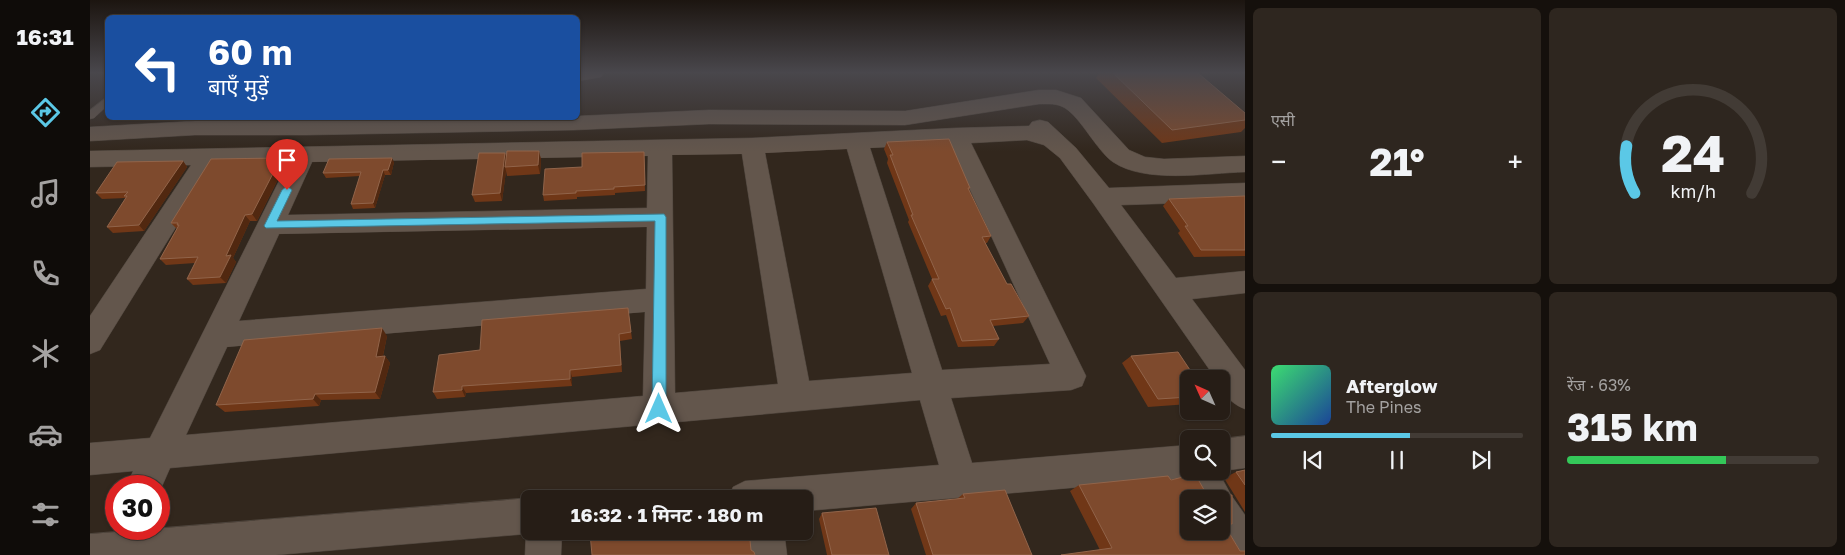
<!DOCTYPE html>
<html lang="hi">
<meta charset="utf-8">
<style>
:root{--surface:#261d16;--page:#2e261f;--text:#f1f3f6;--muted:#a4a2a1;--line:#423b35;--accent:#5bc8e6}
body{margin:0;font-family:"Golos Text","Noto Sans Devanagari",sans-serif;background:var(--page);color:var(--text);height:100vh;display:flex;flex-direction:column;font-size:19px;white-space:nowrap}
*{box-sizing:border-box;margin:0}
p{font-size:16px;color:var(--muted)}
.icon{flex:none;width:28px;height:28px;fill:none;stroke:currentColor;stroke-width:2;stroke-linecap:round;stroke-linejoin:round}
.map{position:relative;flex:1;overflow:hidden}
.drawer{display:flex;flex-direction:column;gap:8px;padding:8px;background:#15100c;width:600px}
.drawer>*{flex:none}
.banner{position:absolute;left:15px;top:15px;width:475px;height:105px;border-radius:8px;box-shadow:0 1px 4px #0004,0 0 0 1px var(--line);background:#1a4fa0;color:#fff;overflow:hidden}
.needle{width:32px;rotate:315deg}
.buttons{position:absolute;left:1090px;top:370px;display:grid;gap:10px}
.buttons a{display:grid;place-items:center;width:50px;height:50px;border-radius:8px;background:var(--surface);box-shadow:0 1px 4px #0004,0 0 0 1px var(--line);font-size:25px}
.speed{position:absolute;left:15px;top:475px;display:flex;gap:10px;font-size:25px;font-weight:700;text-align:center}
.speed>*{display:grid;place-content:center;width:65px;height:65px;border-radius:50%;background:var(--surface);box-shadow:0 1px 4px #0004,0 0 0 1px var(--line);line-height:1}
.speed .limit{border:8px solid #d22;background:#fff;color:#111}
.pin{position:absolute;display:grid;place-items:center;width:42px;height:42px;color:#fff;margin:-51px -21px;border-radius:50% 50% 50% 0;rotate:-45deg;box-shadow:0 0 5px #0007}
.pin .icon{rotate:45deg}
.me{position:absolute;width:55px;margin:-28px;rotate:0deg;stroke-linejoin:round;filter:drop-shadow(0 0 4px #0008)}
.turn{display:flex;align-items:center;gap:18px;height:105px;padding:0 20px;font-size:22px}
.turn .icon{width:65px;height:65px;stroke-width:2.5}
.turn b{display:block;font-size:35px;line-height:42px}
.big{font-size:38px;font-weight:700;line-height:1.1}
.drawer .card{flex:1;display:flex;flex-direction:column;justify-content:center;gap:8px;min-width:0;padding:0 18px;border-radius:8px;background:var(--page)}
.drawer .dial{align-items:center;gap:0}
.dial svg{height:130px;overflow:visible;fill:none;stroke:var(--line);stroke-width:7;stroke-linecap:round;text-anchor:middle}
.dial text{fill:var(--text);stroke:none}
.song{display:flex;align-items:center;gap:15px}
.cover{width:60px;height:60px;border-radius:8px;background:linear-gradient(135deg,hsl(140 70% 55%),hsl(220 70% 35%))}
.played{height:5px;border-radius:2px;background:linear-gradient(90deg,var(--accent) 55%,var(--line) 55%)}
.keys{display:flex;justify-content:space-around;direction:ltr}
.heat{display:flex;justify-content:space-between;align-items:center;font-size:28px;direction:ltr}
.charge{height:8px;border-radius:4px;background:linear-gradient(90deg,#34c759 63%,var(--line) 0)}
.drawer .tiles{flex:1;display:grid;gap:8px;grid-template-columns:repeat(2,1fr)}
.trip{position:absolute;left:431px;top:490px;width:292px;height:50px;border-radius:8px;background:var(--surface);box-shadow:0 1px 4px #0004,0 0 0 1px var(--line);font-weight:700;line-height:50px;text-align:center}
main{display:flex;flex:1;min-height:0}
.dock{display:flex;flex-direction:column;width:90px;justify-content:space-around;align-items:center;background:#0f0c09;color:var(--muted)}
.dock .icon{width:35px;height:35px}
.dock .on{color:var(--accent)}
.dock b{font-size:22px;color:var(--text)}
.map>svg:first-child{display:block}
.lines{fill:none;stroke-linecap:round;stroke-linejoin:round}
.lane-casing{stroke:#4e453d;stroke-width:1}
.street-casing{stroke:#4e453d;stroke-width:1}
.lane{fill:#63564c;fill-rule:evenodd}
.street{fill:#63564c;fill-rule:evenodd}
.wall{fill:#703717}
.shaded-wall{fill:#512810}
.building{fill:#7e4a2d;stroke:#91644a;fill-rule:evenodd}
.route{fill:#5bc8e6;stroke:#3b8296}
</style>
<main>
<nav class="dock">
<b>16:31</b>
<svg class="icon on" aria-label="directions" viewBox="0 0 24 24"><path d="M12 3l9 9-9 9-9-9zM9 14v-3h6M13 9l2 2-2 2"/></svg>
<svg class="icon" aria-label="music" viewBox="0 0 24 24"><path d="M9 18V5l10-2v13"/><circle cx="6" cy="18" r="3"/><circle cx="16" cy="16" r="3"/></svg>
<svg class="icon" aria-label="phone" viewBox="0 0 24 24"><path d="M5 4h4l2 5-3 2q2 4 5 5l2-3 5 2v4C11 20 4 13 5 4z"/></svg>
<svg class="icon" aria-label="climate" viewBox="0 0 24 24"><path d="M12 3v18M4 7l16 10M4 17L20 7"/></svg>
<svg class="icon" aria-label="car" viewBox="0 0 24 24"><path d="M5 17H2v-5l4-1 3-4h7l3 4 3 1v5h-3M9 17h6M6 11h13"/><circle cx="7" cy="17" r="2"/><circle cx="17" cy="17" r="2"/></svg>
<svg class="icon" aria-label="filters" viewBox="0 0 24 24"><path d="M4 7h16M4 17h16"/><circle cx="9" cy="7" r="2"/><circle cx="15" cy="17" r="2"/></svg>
</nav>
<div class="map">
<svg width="1155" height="555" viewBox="0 0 1155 555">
<rect width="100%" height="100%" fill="#32271d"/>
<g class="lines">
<defs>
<path id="lane" d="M 18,96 L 18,105 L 4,118 L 0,119 L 0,110 Z"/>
<path id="street" d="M 488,73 L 514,73 L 511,77 L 488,81 Z
M 949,90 L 966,90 L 991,98 L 1039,150 L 1055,157 L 1074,159 L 1155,156 L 1155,172 C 1117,173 1056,184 1023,162 C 1007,151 991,118 975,108 C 967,103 958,104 949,104 L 815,125 L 619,124 L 484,130 L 217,135 L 105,135 L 0,141 L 0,127 L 105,121 L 488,118 L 488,116 L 619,110 L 815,111 Z
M 950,120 L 958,122 L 986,148 L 1019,188 L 1155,183 L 1155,201 L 1031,205 L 1086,278 L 1155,271 L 1155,293 L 1102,299 L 1155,370 L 1155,409 C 1142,404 1131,394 1131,379 L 1126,379 L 1003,203 L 970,158 L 954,145 L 937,140 L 881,143 L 996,376 L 992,386 L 981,390 L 861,398 L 882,463 L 1099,445 L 1099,471 L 1128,471 L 1141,495 L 1155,515 L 1155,555 L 1138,555 L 1124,531 L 1131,531 L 1131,499 L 1105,499 L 1094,478 L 715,511 L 715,499 L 638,499 L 643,487 L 655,481 L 849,465 L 830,400 L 80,468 L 69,493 L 69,486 L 37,486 L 43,471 L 0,475 L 0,443 L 60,438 L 198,163 L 125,164 L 10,350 L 0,354 L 0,316 L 101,165 L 0,167 L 0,151 L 662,138 L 866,128 L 939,126 L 942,122 ZM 859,144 L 960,364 L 852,370 L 780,148 ZM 757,149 L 822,373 L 719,381 L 675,153 ZM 652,154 L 688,384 L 585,393 L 582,155 ZM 558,156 L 557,208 L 198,215 L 222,162 ZM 557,227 L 556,289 L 149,321 L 189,234 ZM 555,312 L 553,396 L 96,435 L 137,347 Z
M 1155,436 L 1155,468 L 1131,471 L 1131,439 Z
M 440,498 L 440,531 L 472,531 L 471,555 L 435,555 L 436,534 L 186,555 L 0,555 L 0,534 Z
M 658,531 L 694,531 L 697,555 L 661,555 Z"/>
</defs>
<use href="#lane" class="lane-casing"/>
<use href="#street" class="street-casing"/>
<use href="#lane" class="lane"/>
<use href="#street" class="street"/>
</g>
<path class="wall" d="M 1009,73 L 1108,73 L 1155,120 L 1155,128 L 1151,132 L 1072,143 L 1006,78 Z
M 797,142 L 880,188 L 879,191 L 901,236 L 897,243 L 895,243 L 917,284 L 939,316 L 933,323 L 903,326 L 909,339 L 904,346 L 868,347 L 856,315 L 851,316 L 838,286 L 842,279 L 818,222 L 819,220 L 797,163 L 798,159 L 794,149 Z
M 449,151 L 451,160 L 450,174 L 417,176 L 416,171 L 412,201 L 385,202 L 382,195 L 415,153 L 416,157 Z
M 554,152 L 555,191 L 525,193 L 525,195 L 487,197 L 487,199 L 454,201 L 453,195 Z
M 93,161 L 97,167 L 54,231 L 23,233 L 17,227 L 36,198 L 12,199 L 6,193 Z
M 304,162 L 301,175 L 295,175 L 285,208 L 263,209 L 261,204 L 270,176 L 236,178 L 233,173 Z
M 195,165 L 167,221 L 160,221 L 143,258 L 146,262 L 136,283 L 103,285 L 97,279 L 105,263 L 76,265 L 70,259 L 87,229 L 81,223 Z
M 1155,196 L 1155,256 L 1104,257 L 1088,233 L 1090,231 L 1073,206 L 1079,199 Z
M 538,308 L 542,339 L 530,341 L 532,372 L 482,377 L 482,386 L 376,393 L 375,397 L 347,399 L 343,392 L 390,350 Z
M 297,336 L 293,356 L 295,356 L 300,363 L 290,399 L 231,400 L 229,406 L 135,412 L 126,405 Z
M 1041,356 L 1099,379 L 1099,404 L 1058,407 L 1032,363 Z
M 1155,470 L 1155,512 L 1134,478 L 1146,472 Z
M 1081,480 L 1117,495 L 1142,524 L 1135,527 L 1150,551 L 1010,550 L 980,491 L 989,485 Z
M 873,494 L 942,555 L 836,555 L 821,509 L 826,503 L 867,499 Z
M 732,513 L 799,555 L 737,555 L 729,519 Z"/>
<path class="shaded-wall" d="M 449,151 L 451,160 L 450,174 L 448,165 Z
M 415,153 L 417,160 L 415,167 L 416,171 L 412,201 L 410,193 Z
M 191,158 L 195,165 L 167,221 L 162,214 Z
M 302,158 L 304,162 L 301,175 L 298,170 Z
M 93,161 L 97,167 L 54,231 L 49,225 Z
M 293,170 L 295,175 L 285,208 L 283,203 Z
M 155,215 L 160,221 L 143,258 L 146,262 L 136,283 L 130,277 L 136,256 Z
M 292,328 L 297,336 L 291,364 L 286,357 Z
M 295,356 L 300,363 L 290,399 L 285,392 Z
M 480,370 L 482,377 L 482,386 L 480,379 Z
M 372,386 L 376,393 L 375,397 L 372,390 Z
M 225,394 L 231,400 L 229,406 L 223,399 Z"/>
<path class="building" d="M 1023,73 L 1108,73 L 1155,113 L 1155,120 L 1082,130 Z
M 859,139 L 880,188 L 878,188 L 901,236 L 892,237 L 917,284 L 921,284 L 939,316 L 900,320 L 909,339 L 872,341 L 860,308 L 856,309 L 842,279 L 849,279 L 821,215 L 823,215 L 800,155 L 803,155 L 797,142 Z
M 417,151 L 449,151 L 448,165 L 415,167 Z
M 554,152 L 555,185 L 524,187 L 524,189 L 486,191 L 486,193 L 453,195 L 455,169 L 492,167 L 492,153 Z
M 389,153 L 415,153 L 410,193 L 382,195 Z
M 191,158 L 162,214 L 155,215 L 136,256 L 141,255 L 130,277 L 97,279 L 108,257 L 70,259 L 89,225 L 87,225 L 88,223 L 81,223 L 121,159 Z
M 302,158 L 298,170 L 293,170 L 283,203 L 261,204 L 271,172 L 233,173 L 239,159 Z
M 93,161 L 49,225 L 17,227 L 37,196 L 34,196 L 38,192 L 6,193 L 27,162 Z
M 1155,196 L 1155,250 L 1111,250 L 1095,226 L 1098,226 L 1079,199 Z
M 538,308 L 541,332 L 529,334 L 531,365 L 480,370 L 480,379 L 372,386 L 372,390 L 343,392 L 349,355 L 390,350 L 392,320 Z
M 292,328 L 286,357 L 295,356 L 285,392 L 225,394 L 223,399 L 126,405 L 154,340 Z
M 1088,352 L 1106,379 L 1099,379 L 1099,397 L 1068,399 L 1041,356 Z
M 1155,470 L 1155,485 L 1146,472 Z
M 1105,474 L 1117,495 L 1142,495 L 1142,524 L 1135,524 L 1135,526 L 1150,551 L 1155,551 L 1155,555 L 971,555 L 1022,548 L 989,485 L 1078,476 L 1081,480 ZM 1099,499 L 1131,499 L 1131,531 L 1099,531 Z
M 915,490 L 942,555 L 843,555 L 826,503 L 875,498 L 873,494 Z
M 650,496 L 651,499 L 637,499 Z
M 786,508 L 799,555 L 742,555 L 732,513 Z
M 510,531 L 659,531 L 661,550 L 664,552 L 665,555 L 502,555 L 500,533 Z"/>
<linearGradient id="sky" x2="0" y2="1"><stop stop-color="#1c1510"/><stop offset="0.48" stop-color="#49474c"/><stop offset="1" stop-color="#49474c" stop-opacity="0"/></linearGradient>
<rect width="1155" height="151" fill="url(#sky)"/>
<path class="route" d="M 197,186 L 202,190 L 187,221 L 574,214 L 576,217 L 576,409 L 574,413 L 569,415 L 564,413 L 562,409 L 565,221 L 176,228 L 174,226 L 192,190 Z"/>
</svg>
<div class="buttons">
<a><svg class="needle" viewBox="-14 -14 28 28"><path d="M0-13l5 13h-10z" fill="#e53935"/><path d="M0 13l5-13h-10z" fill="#a4a2a1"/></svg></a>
<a><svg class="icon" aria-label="search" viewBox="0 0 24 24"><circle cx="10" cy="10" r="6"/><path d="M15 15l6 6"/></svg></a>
<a><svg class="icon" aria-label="layers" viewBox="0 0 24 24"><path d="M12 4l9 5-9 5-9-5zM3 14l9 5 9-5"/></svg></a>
</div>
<div class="speed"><div class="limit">30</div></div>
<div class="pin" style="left:197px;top:190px;background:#d93025"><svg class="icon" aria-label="arrive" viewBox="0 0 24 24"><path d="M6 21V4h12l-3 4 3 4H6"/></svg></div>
<svg class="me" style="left:569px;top:409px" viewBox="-20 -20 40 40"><path d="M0-17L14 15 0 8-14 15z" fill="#5bc8e6" stroke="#fff" stroke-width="4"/></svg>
<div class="trip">16:32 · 1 मिनट · 180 m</div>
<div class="banner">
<div class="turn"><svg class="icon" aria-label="left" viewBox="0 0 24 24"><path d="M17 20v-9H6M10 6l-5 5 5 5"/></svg><div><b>60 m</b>बाएँ मुड़ें</div></div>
</div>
</div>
<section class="drawer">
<div class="tiles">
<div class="card"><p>एसी</p>
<div class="heat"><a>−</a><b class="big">21°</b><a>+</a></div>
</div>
<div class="card dial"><svg viewBox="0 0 100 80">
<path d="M14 69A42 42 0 1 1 86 69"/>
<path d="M14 69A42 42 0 0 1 9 40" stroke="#5bc8e6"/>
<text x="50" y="56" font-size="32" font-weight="700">24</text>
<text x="50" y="72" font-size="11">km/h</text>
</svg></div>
<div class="card">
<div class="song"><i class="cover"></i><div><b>Afterglow</b><p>The Pines</p></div></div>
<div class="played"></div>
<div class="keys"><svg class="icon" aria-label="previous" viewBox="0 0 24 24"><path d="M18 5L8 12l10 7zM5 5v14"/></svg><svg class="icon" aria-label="pause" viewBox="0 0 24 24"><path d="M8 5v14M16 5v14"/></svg><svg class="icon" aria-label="next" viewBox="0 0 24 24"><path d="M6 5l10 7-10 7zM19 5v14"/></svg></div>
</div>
<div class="card"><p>रेंज · 63%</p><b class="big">315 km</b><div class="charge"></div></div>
</div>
</section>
</main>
